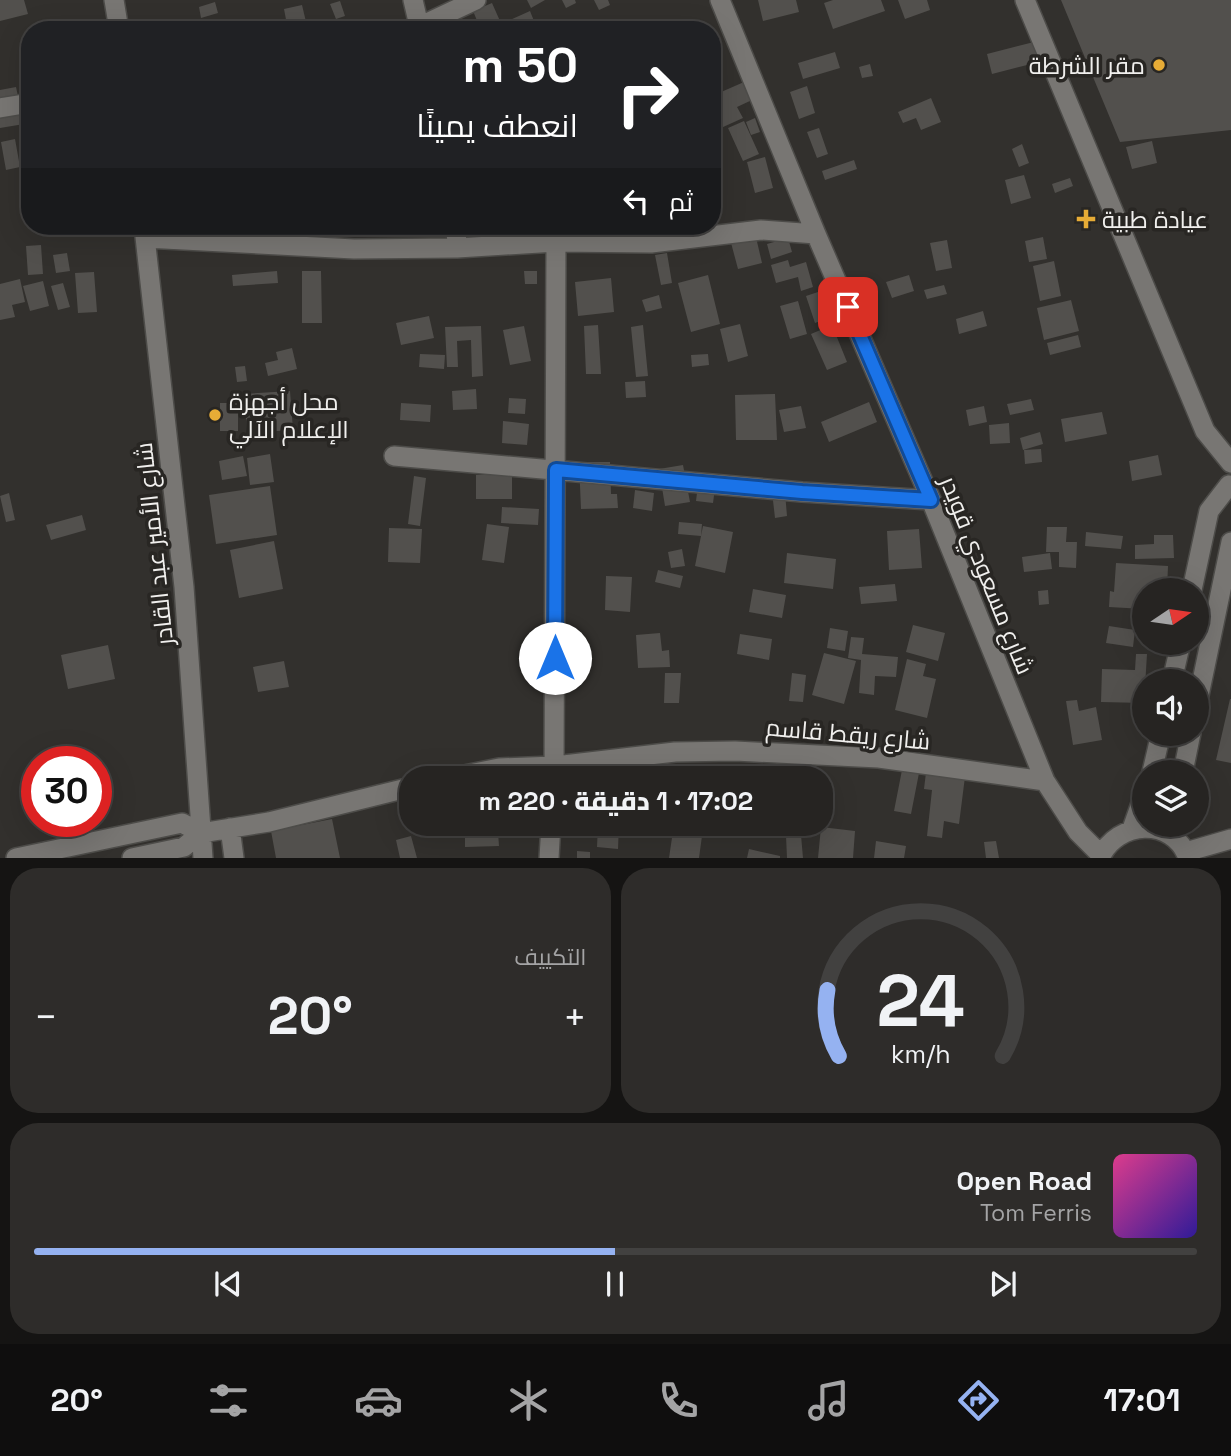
<!DOCTYPE html>
<html lang="ar">
<meta charset="utf-8">
<style>
:root{--surface:#262422;--page:#2e2c2a;--text:#f1f3f6;--muted:#a4a4a5;--line:#424140;--accent:#95b2f1}
body{margin:0;font-family:"Space Grotesk",Cairo,sans-serif;background:var(--page);color:var(--text);direction:rtl;height:100vh;display:flex;flex-direction:column;font-size:26px;white-space:nowrap}
*{box-sizing:border-box;margin:0}
p{font-size:23px;color:var(--muted)}
.icon{flex:none;width:38px;height:38px;fill:none;stroke:currentColor;stroke-width:2;stroke-linecap:round;stroke-linejoin:round}
.map{position:relative;height:858px;overflow:hidden;direction:ltr}
.details{display:flex;flex-direction:column;gap:10px;padding:10px;background:#151413;flex:1}
.details>*{flex:none}
.hud{position:absolute;left:21px;top:21px;width:700px;height:214px;border-radius:28px;box-shadow:0 7px 28px #0002,0 0 0 2px var(--line);direction:rtl;background:#202124;color:#fff;overflow:hidden}
.needle{width:46px;rotate:77deg}
.controls{position:absolute;left:1132px;top:578px;display:grid;gap:14px}
.controls a{display:grid;place-items:center;width:77px;height:77px;border-radius:50%;background:var(--surface);box-shadow:0 7px 28px #0002,0 0 0 2px var(--line);font-size:35px}
.speed{position:absolute;left:21px;top:746px;display:flex;gap:14px;font-size:35px;font-weight:700;text-align:center}
.speed>*{display:grid;place-content:center;width:91px;height:91px;border-radius:50%;background:var(--surface);box-shadow:0 7px 28px #0002,0 0 0 2px var(--line);line-height:1}
.speed .limit{border:10px solid #d22;background:#fff;color:#111}
.pin{position:absolute;display:grid;place-items:center;width:60px;height:60px;color:#fff;margin:-30px;border-radius:14px;box-shadow:0 4px 10px #0006}
.me{position:absolute;width:77px;margin:-38px;rotate:0deg;stroke-linejoin:round;filter:drop-shadow(0 0 5px #0008)}
.turn{display:flex;align-items:center;gap:24px;height:147px;padding:0 28px;font-size:32px}
.turn .icon{width:91px;height:91px;stroke-width:2.5}
.turn b{display:block;font-size:49px;line-height:60px}
.then{display:flex;align-items:center;height:66px;padding:0 28px;background:#0003;gap:14px;font-size:26px}
.big{font-size:52px;font-weight:800;line-height:1.1}
.details .widget{flex:1;display:flex;flex-direction:column;justify-content:center;gap:10px;min-width:0;padding:0 24px;border-radius:28px;background:var(--page)}
.details .dial{align-items:center;gap:0}
.dial svg{height:182px;overflow:visible;fill:none;stroke:var(--line);stroke-width:7;stroke-linecap:round;text-anchor:middle}
.dial text{fill:var(--text);stroke:none}
.song{display:flex;align-items:center;gap:21px}
.cover{width:84px;height:84px;border-radius:10px;background:linear-gradient(135deg,hsl(330 70% 55%),hsl(250 70% 35%))}
.played{height:7px;border-radius:4px;background:linear-gradient(90deg,var(--accent) 50%,var(--line) 50%)}
.keys{display:flex;justify-content:space-around;direction:ltr}
.heat{display:flex;justify-content:space-between;align-items:center;font-size:38px;direction:ltr}
.details .tiles{flex:1;display:grid;gap:10px;grid-template-columns:1fr 1fr}
.widget:last-child{grid-column:span 2}
.trip{position:absolute;left:399px;top:766px;width:434px;height:70px;border-radius:28px;background:var(--surface);box-shadow:0 7px 28px #0002,0 0 0 2px var(--line);font-weight:800;line-height:70px;text-align:center;direction:rtl}
.dock{display:flex;height:112px;justify-content:space-around;align-items:center;background:#0f0e0e;color:var(--muted)}
.dock .icon{width:49px;height:49px}
.dock .selected{color:var(--accent)}
.dock b{font-size:32px;color:var(--text)}
.map>svg:first-child{display:block}
.building{fill:#52504d}
.lines{fill:none;stroke-linecap:round;stroke-linejoin:round}
.minor-casing{stroke:#4d4c49;stroke-width:22}
.minor{stroke:#787673;stroke-width:19}
.route-casing{stroke:#114b97;stroke-width:18}
.route{stroke:#1a73e8;stroke-width:12}
.poi-dot{fill:#e7ac36;stroke:#282623;stroke-width:2.5}
.labels{text-anchor:middle;dominant-baseline:central;stroke-width:7;stroke-linejoin:round;paint-order:stroke}
.poi-label{font-size:24px;fill:#f0efed;stroke:#282623;text-anchor:start}
.street-label{font-size:24px;fill:#f0efed;stroke:#282623}
</style>
<div class="map">
<svg width="1231" height="858" viewBox="0 0 1231 858">
<rect width="100%" height="100%" fill="#32302d"/>
<path class="building" d="M 0,0 L 24,0 L 28,14 L 0,21 Z
M 527,0 L 545,0 L 531,8 Z
M 562,0 L 575,0 L 576,3 L 566,8 Z
M 594,0 L 608,0 L 610,5 L 599,10 Z
M 758,0 L 796,0 L 799,12 L 763,21 Z
M 833,0 L 881,0 L 885,11 L 833,29 L 824,3 Z
M 898,0 L 927,0 L 930,10 L 905,19 Z
M 1061,0 L 1231,0 L 1231,130 L 1120,142 Z
M 340,1 L 345,16 L 336,19 L 330,4 Z
M 215,2 L 218,13 L 201,18 L 199,7 Z
M 492,3 L 504,30 L 481,30 L 473,11 Z
M 302,5 L 307,26 L 288,30 L 284,9 Z
M 530,11 L 534,21 L 514,30 L 510,20 Z
M 206,23 L 207,30 L 181,30 L 181,29 Z
M 1034,42 L 1039,62 L 992,74 L 987,54 Z
M 835,52 L 840,68 L 803,79 L 798,63 Z
M 870,64 L 873,76 L 862,78 L 859,67 Z
M 744,82 L 752,100 L 737,107 L 743,118 L 712,132 L 712,96 Z
M 807,86 L 815,113 L 799,119 L 790,92 Z
M 16,87 L 24,124 L 0,128 L 0,90 Z
M 931,98 L 941,122 L 921,130 L 916,118 L 903,123 L 898,112 Z
M 755,118 L 760,132 L 751,135 L 746,122 Z
M 744,121 L 759,154 L 743,161 L 728,128 Z
M 819,128 L 828,154 L 817,158 L 807,132 Z
M 15,139 L 20,167 L 6,170 L 1,142 Z
M 1152,141 L 1157,163 L 1132,169 L 1126,147 Z
M 1022,144 L 1029,163 L 1019,167 L 1012,149 Z
M 765,157 L 773,188 L 755,193 L 747,162 Z
M 854,160 L 857,169 L 825,180 L 822,171 Z
M 1024,175 L 1031,198 L 1011,204 L 1005,180 Z
M 1070,178 L 1073,186 L 1055,193 L 1052,184 Z
M 755,233 L 762,263 L 738,269 L 730,239 Z
M 1043,237 L 1047,259 L 1029,262 L 1025,241 Z
M 788,238 L 792,252 L 771,259 L 767,244 Z
M 947,240 L 952,268 L 936,271 L 930,243 Z
M 41,245 L 43,274 L 28,275 L 26,246 Z
M 67,253 L 70,271 L 56,273 L 53,255 Z
M 667,253 L 672,283 L 661,285 L 655,255 Z
M 788,260 L 790,267 L 806,262 L 813,287 L 801,291 L 798,277 L 776,283 L 771,265 Z
M 1054,261 L 1061,296 L 1040,301 L 1033,266 Z
M 277,271 L 278,283 L 233,286 L 232,275 Z
M 302,271 L 321,271 L 322,323 L 302,323 Z
M 524,271 L 537,271 L 537,284 L 525,284 Z
M 94,272 L 97,312 L 78,313 L 75,273 Z
M 708,275 L 720,324 L 691,332 L 678,283 Z
M 909,275 L 914,291 L 892,298 L 886,282 Z
M 611,278 L 614,312 L 578,316 L 575,282 Z
M 20,279 L 25,302 L 12,305 L 15,317 L 0,320 L 0,284 Z
M 43,281 L 49,306 L 30,311 L 23,286 Z
M 63,283 L 70,307 L 58,310 L 51,286 Z
M 944,285 L 947,294 L 927,299 L 924,290 Z
M 830,288 L 839,314 L 815,323 L 806,296 Z
M 659,295 L 662,308 L 646,312 L 642,300 Z
M 1071,300 L 1079,331 L 1044,340 L 1037,308 Z
M 798,301 L 807,334 L 790,339 L 780,306 Z
M 983,311 L 987,326 L 959,334 L 956,319 Z
M 429,316 L 434,338 L 401,345 L 396,323 Z
M 740,324 L 748,356 L 728,362 L 720,329 Z
M 598,325 L 601,374 L 586,374 L 584,326 Z
M 643,325 L 648,376 L 636,377 L 631,327 Z
M 832,325 L 847,362 L 827,370 L 811,334 Z
M 481,326 L 483,376 L 472,377 L 471,340 L 457,341 L 458,367 L 447,367 L 445,327 Z
M 524,326 L 531,361 L 510,365 L 503,330 Z
M 1078,335 L 1081,347 L 1050,355 L 1047,343 Z
M 292,348 L 297,369 L 268,376 L 265,363 L 278,360 L 276,352 Z
M 420,354 L 445,355 L 444,369 L 419,367 Z
M 708,354 L 709,365 L 692,367 L 691,355 Z
M 245,366 L 247,381 L 237,382 L 235,367 Z
M 645,381 L 646,397 L 626,398 L 625,382 Z
M 476,389 L 477,409 L 453,410 L 452,391 Z
M 290,391 L 293,430 L 247,433 L 244,394 Z
M 775,394 L 777,440 L 736,440 L 735,395 Z
M 509,398 L 526,399 L 525,414 L 508,413 Z
M 1031,399 L 1034,410 L 1010,415 L 1007,404 Z
M 869,402 L 877,422 L 829,442 L 821,422 Z
M 220,403 L 238,403 L 238,431 L 220,431 Z
M 401,403 L 431,405 L 430,422 L 400,420 Z
M 801,406 L 806,428 L 784,432 L 779,410 Z
M 984,406 L 987,422 L 969,426 L 966,410 Z
M 1102,412 L 1107,434 L 1065,442 L 1061,419 Z
M 503,421 L 529,424 L 527,445 L 502,443 Z
M 1009,423 L 1010,443 L 990,444 L 989,425 Z
M 1040,432 L 1043,444 L 1023,450 L 1020,438 Z
M 1041,449 L 1042,462 L 1025,464 L 1024,450 Z
M 270,454 L 274,482 L 250,485 L 247,458 Z
M 1158,455 L 1162,475 L 1132,481 L 1129,461 Z
M 243,456 L 247,476 L 222,480 L 219,461 Z
M 579,462 L 610,462 L 611,494 L 617,494 L 618,508 L 581,509 Z
M 683,465 L 690,502 L 665,506 L 659,469 Z
M 476,475 L 512,475 L 512,499 L 476,499 Z
M 414,476 L 426,478 L 420,526 L 408,524 Z
M 784,481 L 787,516 L 775,518 L 771,483 Z
M 698,485 L 715,488 L 713,503 L 696,501 Z
M 270,486 L 277,535 L 216,544 L 209,495 Z
M 635,490 L 654,493 L 652,511 L 633,508 Z
M 9,493 L 15,520 L 6,522 L 0,496 Z
M 502,507 L 539,509 L 538,525 L 501,523 Z
M 82,515 L 86,530 L 51,540 L 46,525 Z
M 679,522 L 702,524 L 701,536 L 678,534 Z
M 487,524 L 509,527 L 504,563 L 482,560 Z
M 703,526 L 733,532 L 725,573 L 695,566 Z
M 1047,527 L 1067,527 L 1066,542 L 1077,542 L 1076,568 L 1059,567 L 1059,552 L 1046,552 Z
M 389,528 L 422,529 L 420,563 L 388,562 Z
M 919,529 L 922,568 L 889,570 L 887,531 Z
M 1086,532 L 1123,536 L 1121,549 L 1085,546 Z
M 1154,535 L 1173,535 L 1174,558 L 1135,559 L 1135,545 L 1154,544 Z
M 274,541 L 283,589 L 239,598 L 230,550 Z
M 682,549 L 685,566 L 671,568 L 668,552 Z
M 787,553 L 836,559 L 833,589 L 784,583 Z
M 1050,553 L 1052,569 L 1024,572 L 1022,557 Z
M 1116,563 L 1168,566 L 1167,590 L 1144,590 L 1144,609 L 1109,607 L 1110,591 L 1114,592 Z
M 658,570 L 683,576 L 680,588 L 655,582 Z
M 606,576 L 632,577 L 630,612 L 605,610 Z
M 895,584 L 897,601 L 861,604 L 859,587 Z
M 753,589 L 786,595 L 782,618 L 749,612 Z
M 1048,590 L 1049,604 L 1039,605 L 1038,591 Z
M 913,625 L 945,633 L 938,661 L 906,652 Z
M 1109,626 L 1135,630 L 1133,647 L 1106,643 Z
M 830,628 L 848,631 L 845,651 L 827,648 Z
M 660,633 L 662,651 L 669,650 L 670,667 L 638,668 L 636,635 Z
M 740,634 L 772,639 L 769,660 L 737,654 Z
M 851,637 L 864,638 L 862,654 L 898,657 L 896,677 L 875,676 L 874,695 L 859,693 L 861,660 L 848,658 Z
M 108,645 L 115,679 L 68,689 L 61,655 Z
M 824,653 L 856,661 L 844,704 L 812,695 Z
M 1136,654 L 1147,654 L 1144,703 L 1101,702 L 1102,669 L 1135,670 Z
M 907,659 L 926,664 L 923,676 L 936,679 L 927,718 L 895,710 Z
M 284,661 L 289,687 L 258,692 L 253,667 Z
M 665,673 L 681,673 L 679,703 L 664,703 Z
M 792,673 L 806,675 L 803,702 L 789,701 Z
M 1230,699 L 1231,699 L 1231,763 L 1216,760 Z
M 1077,700 L 1079,711 L 1096,707 L 1102,740 L 1073,745 L 1066,701 Z
M 928,756 L 967,761 L 959,824 L 944,821 L 942,838 L 927,836 L 932,790 L 924,789 Z
M 902,770 L 919,773 L 911,814 L 894,811 Z
M 717,771 L 719,779 L 699,779 L 699,776 Z
M 332,819 L 340,858 L 276,858 L 271,831 Z
M 465,824 L 508,824 L 508,832 L 498,832 L 499,846 L 465,847 Z
M 598,824 L 619,824 L 618,849 L 597,847 Z
M 821,827 L 855,831 L 853,858 L 818,858 Z
M 673,831 L 702,836 L 699,858 L 669,858 Z
M 801,835 L 803,858 L 787,858 L 786,836 Z
M 411,836 L 417,858 L 400,858 L 396,840 Z
M 876,841 L 906,846 L 904,858 L 874,858 Z
M 996,841 L 999,858 L 986,858 L 984,842 Z
M 749,849 L 780,856 L 780,858 L 747,858 Z
M 577,851 L 590,852 L 590,858 L 577,858 Z"/>
<g class="lines">
<defs>
<path id="minor" d="M 114,0 L 119,30
M 413,0 L 420,30
M 720,0 L 816,234 L 931,500 L 1045,781 L 1078,832 L 1101,855
M 1025,0 L 1205,431 L 1231,463
M 412,30 L 476,0
M 0,108 L 30,103
M 456,226 L 457,248
M 144,228 L 184,587 L 203,858
M 145,238 L 354,249 L 457,248 L 556,242 L 651,243 L 761,230 L 816,234
M 394,456 L 802,492 L 931,500
M 1192,590 L 1209,511 L 1229,485
M 1172,681 L 1181,642
M 1197,705 L 1231,542
M 1152,772 L 1161,733
M 1183,772 L 1191,733
M 554,777 L 556,242
M 445,779 L 499,768 L 555,766 L 675,752 L 735,751 L 879,758 L 1045,781
M 230,828 L 234,858
M 1132,829 L 1144,795
M 1186,852 L 1231,839
M 16,858 L 182,823 L 201,833
M 132,858 L 184,847 L 201,833 L 269,822 L 411,787
M 549,858 L 551,824
M 1100,858 C 1117,820 1173,817 1188,858"/>
</defs>
<use href="#minor" class="minor-casing"/>
<use href="#minor" class="minor"/>
</g>
<g class="lines">
<defs>
<path id="route" d="M 555,658 L 556,470 L 802,492 L 931,500 L 848,307"/>
</defs>
<use href="#route" class="route-casing"/>
<use href="#route" class="route"/>
</g>
<g class="poi-dot">
<circle cx="1159" cy="65" r="7"/>
<path d="M1082.5 208.5h7v7h7v7h-7v7h-7v-7h-7v-7h7z"/>
<circle cx="215" cy="415" r="7"/>
</g>
<g class="labels">
<g class="poi-label">
<text x="1145" y="65" text-anchor="end">مقر الشرطة</text>
<text x="1102" y="219">عيادة طبية</text>
<text x="229" y="401">محل أجهزة<tspan x="229" dy="28">الإعلام الآلي</tspan></text>
</g>
<g class="street-label">
<text transform="translate(154 544) rotate(-96)">شارع الأمير عبد القادر</text>
<text transform="translate(987 575) rotate(68)">شارع مسعودي قويدر</text>
<text transform="translate(848 734) rotate(5)">شارع ريقط قاسم</text>
</g>
</g>
</svg>
<div class="controls">
<a><svg class="needle" viewBox="-14 -14 28 28"><path d="M0-13l5 13h-10z" fill="#e53935"/><path d="M0 13l5-13h-10z" fill="#a4a4a5"/></svg></a>
<a><svg class="icon" aria-label="sound" viewBox="0 0 24 24"><path d="M4 9h4l5-4v14l-5-4H4zM17 9q2 3 0 6"/></svg></a>
<a><svg class="icon" aria-label="layers" viewBox="0 0 24 24"><path d="M12 4l9 5-9 5-9-5zM3 14l9 5 9-5"/></svg></a>
</div>
<div class="speed"><div class="limit">30</div></div>
<div class="pin" style="left:848px;top:307px;background:#d93025"><svg class="icon" aria-label="arrive" viewBox="0 0 24 24"><path d="M6 21V4h12l-3 4 3 4H6"/></svg></div>
<svg class="me" style="left:555px;top:658px" viewBox="-20 -20 40 40"><circle r="19" fill="#fff"/><path d="M0-13L10 11 0 6-10 11z" fill="#1a73e8"/></svg>
<div class="trip">17:02 · 1 دقيقة · 220 m</div>
<div class="hud">
<div class="turn"><svg class="icon" aria-label="right" viewBox="0 0 24 24"><path d="M7 20v-9h11M14 6l5 5-5 5"/></svg><div><b>50 m</b>انعطف يمينًا</div></div>
<div class="then">ثم<svg class="icon" aria-label="left" viewBox="0 0 24 24"><path d="M17 20v-9H6M10 6l-5 5 5 5"/></svg></div>
</div>
</div>
<section class="details">
<div class="tiles">
<div class="widget dial"><svg viewBox="0 0 100 80">
<path d="M14 69A42 42 0 1 1 86 69"/>
<path d="M14 69A42 42 0 0 1 9 40" stroke="#95b2f1"/>
<text x="50" y="56" font-size="32" font-weight="700">24</text>
<text x="50" y="72" font-size="11">km/h</text>
</svg></div>
<div class="widget"><p>التكييف</p>
<div class="heat"><a>−</a><b class="big">20°</b><a>+</a></div>
</div>
<div class="widget">
<div class="song"><i class="cover"></i><div><b>Open Road</b><p>Tom Ferris</p></div></div>
<div class="played"></div>
<div class="keys"><svg class="icon" aria-label="previous" viewBox="0 0 24 24"><path d="M18 5L8 12l10 7zM5 5v14"/></svg><svg class="icon" aria-label="pause" viewBox="0 0 24 24"><path d="M8 5v14M16 5v14"/></svg><svg class="icon" aria-label="next" viewBox="0 0 24 24"><path d="M6 5l10 7-10 7zM19 5v14"/></svg></div>
</div>
</div>
</section>
<nav class="dock">
<b>17:01</b>
<svg class="icon selected" aria-label="directions" viewBox="0 0 24 24"><path d="M12 3l9 9-9 9-9-9zM9 14v-3h6M13 9l2 2-2 2"/></svg>
<svg class="icon" aria-label="music" viewBox="0 0 24 24"><path d="M9 18V5l10-2v13"/><circle cx="6" cy="18" r="3"/><circle cx="16" cy="16" r="3"/></svg>
<svg class="icon" aria-label="phone" viewBox="0 0 24 24"><path d="M5 4h4l2 5-3 2q2 4 5 5l2-3 5 2v4C11 20 4 13 5 4z"/></svg>
<svg class="icon" aria-label="climate" viewBox="0 0 24 24"><path d="M12 3v18M4 7l16 10M4 17L20 7"/></svg>
<svg class="icon" aria-label="car" viewBox="0 0 24 24"><path d="M5 17H2v-5l4-1 3-4h7l3 4 3 1v5h-3M9 17h6M6 11h13"/><circle cx="7" cy="17" r="2"/><circle cx="17" cy="17" r="2"/></svg>
<svg class="icon" aria-label="filters" viewBox="0 0 24 24"><path d="M4 7h16M4 17h16"/><circle cx="9" cy="7" r="2"/><circle cx="15" cy="17" r="2"/></svg>
<b>20°</b>
</nav>
